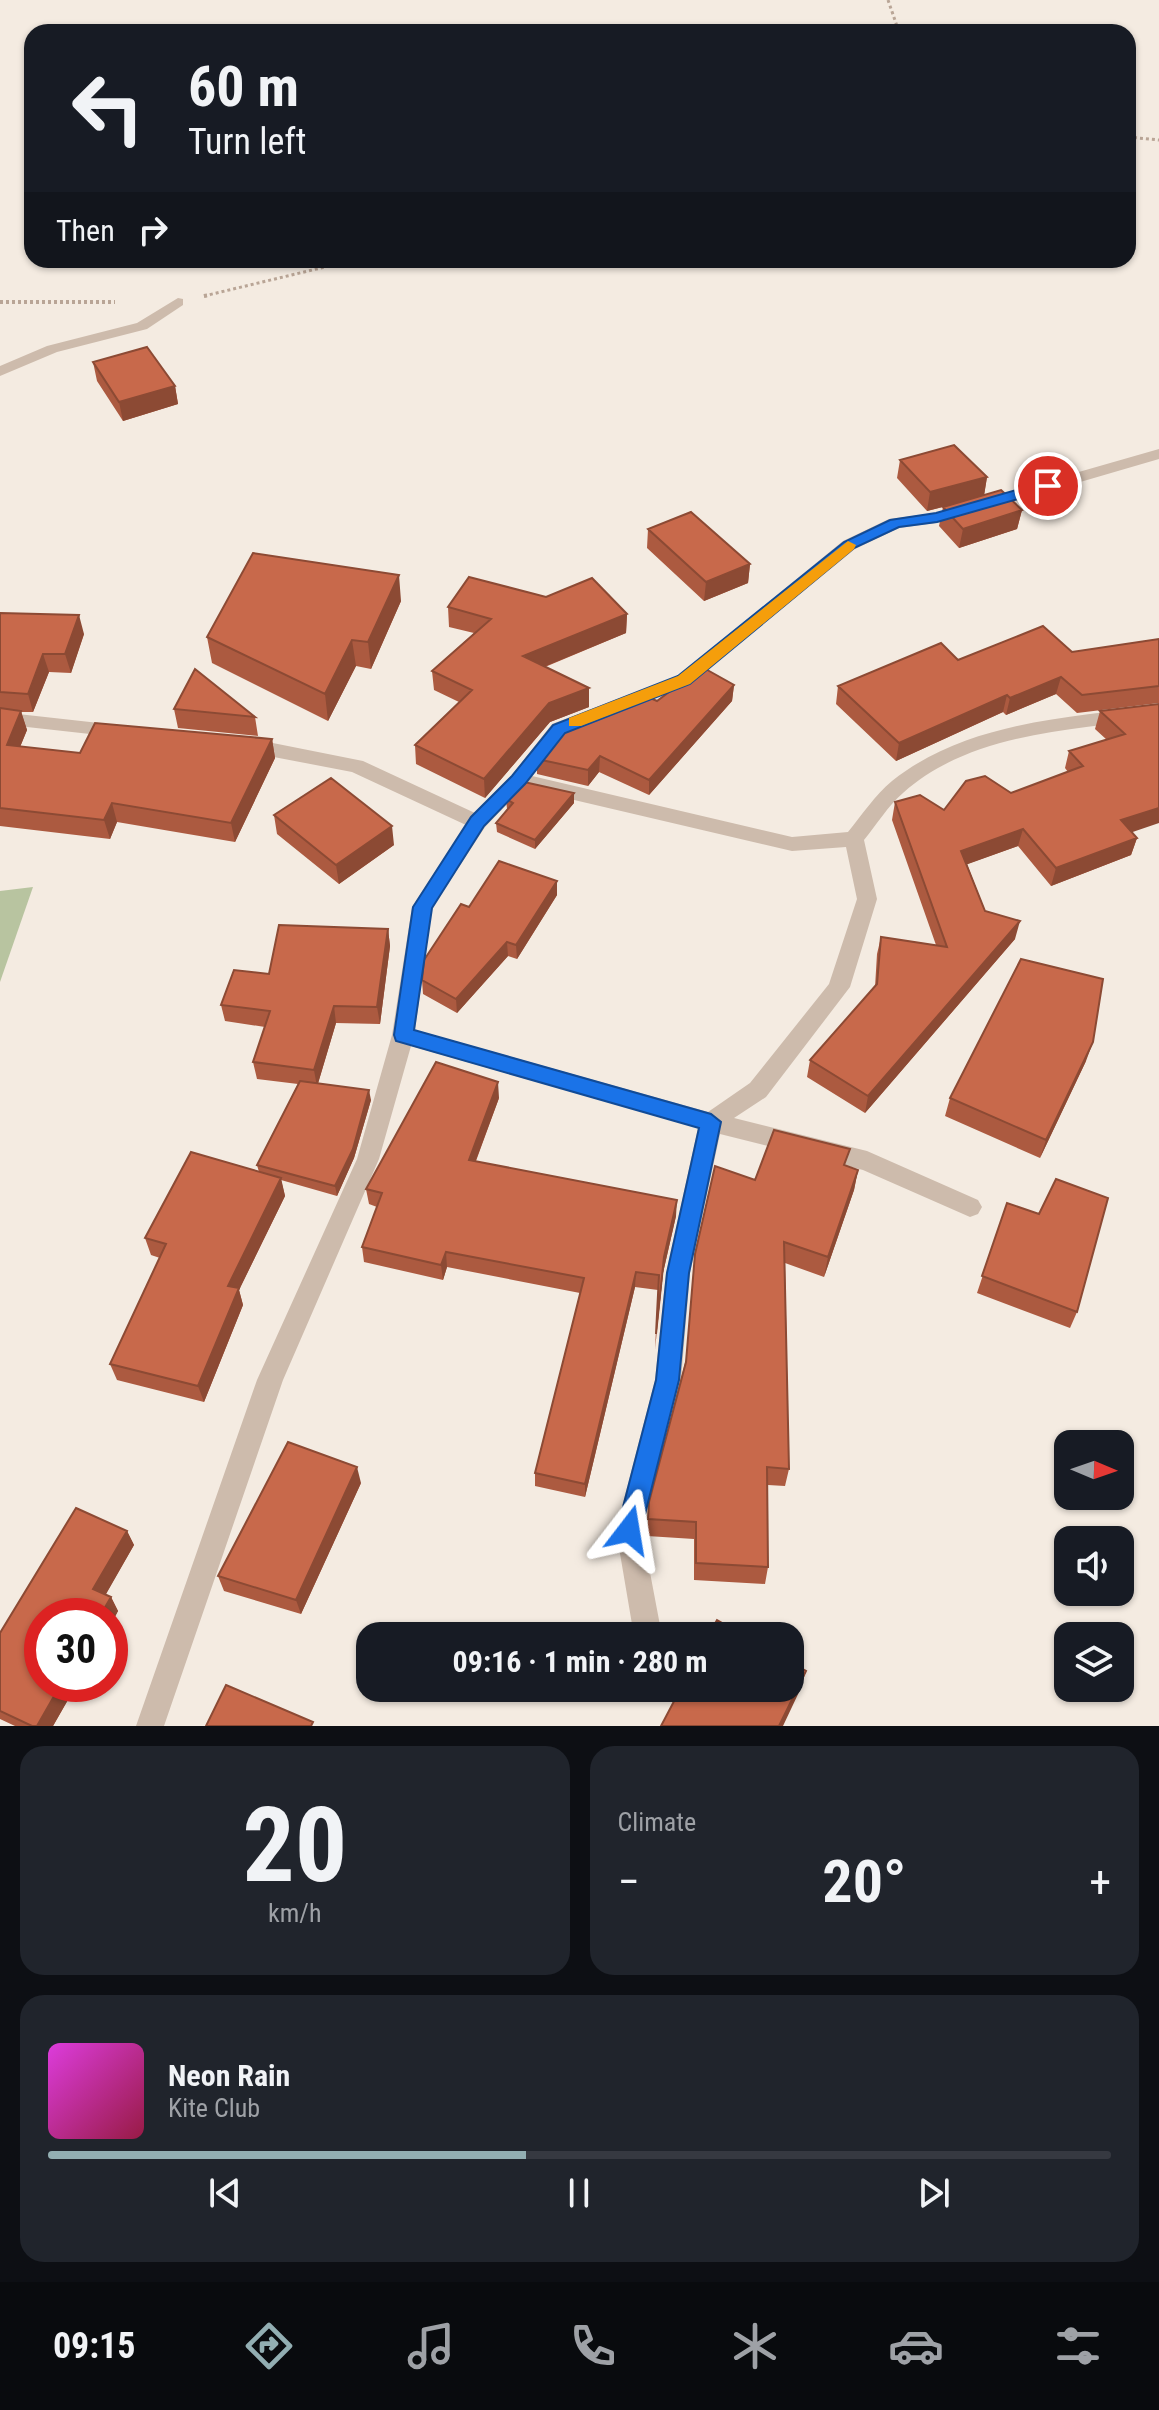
<!DOCTYPE html>
<meta charset="utf-8">
<style>
:root{--surface:#171b24;--page:#20242c;--text:#f1f3f6;--muted:#9ea1a6;--line:#363941;--accent:#92aeb2}
body{margin:0;font-family:"Roboto Condensed",sans-serif;background:var(--page);color:var(--text);height:100vh;display:flex;flex-direction:column;font-size:30px;white-space:nowrap}
*{box-sizing:border-box;margin:0}
p{font-size:26px;color:var(--muted)}
.icon{flex:none;width:44px;height:44px;fill:none;stroke:currentColor;stroke-width:2;stroke-linecap:round;stroke-linejoin:round}
.map{position:relative;height:1726px;overflow:hidden}
.panel{display:flex;flex-direction:column;gap:20px;padding:20px;background:#0d0f14;flex:1}
.panel>*{flex:none}
.banner{position:absolute;left:24px;top:24px;width:1112px;height:244px;border-radius:24px;box-shadow:0 2px 6px #0004;background:#171b24;color:var(--text);overflow:hidden}
.needle{width:52px;rotate:92deg}
.tools{position:absolute;left:1054px;top:1430px;display:grid;gap:16px}
.tools a{display:grid;place-items:center;width:80px;height:80px;border-radius:16px;background:var(--surface);box-shadow:0 2px 6px #0004;font-size:40px}
.speed{position:absolute;left:24px;top:1598px;display:flex;gap:16px;font-size:40px;font-weight:700;text-align:center}
.speed>*{display:grid;place-content:center;width:104px;height:104px;border-radius:50%;background:var(--surface);box-shadow:0 2px 6px #0004;line-height:1}
.speed .limit{border:12px solid #d22;background:#fff;color:#111}
.pin{position:absolute;display:grid;place-items:center;width:68px;height:68px;color:#fff;margin:-34px;border:4px solid #fff;border-radius:50%;box-shadow:0 2px 8px #0007}
.me{position:absolute;width:88px;margin:-44px;rotate:14deg;stroke-linejoin:round;filter:drop-shadow(0 0 6px #0008)}
.turn{display:flex;align-items:center;gap:28px;height:168px;padding:0 32px;font-size:36px}
.turn .icon{width:104px;height:104px;stroke-width:2.5}
.turn b{display:block;font-size:56px;line-height:68px}
.then{display:flex;align-items:center;height:76px;padding:0 32px;background:#0003;gap:16px;font-size:30px}
.big{font-size:60px;font-weight:700;line-height:1.1}
.panel .tile{flex:1;display:flex;flex-direction:column;justify-content:center;gap:12px;min-width:0;padding:0 28px;border-radius:24px;background:var(--page)}
.panel .dial{align-items:center;gap:0}
.dial b{font-size:104px;line-height:1}
.song{display:flex;align-items:center;gap:24px}
.cover{width:96px;height:96px;border-radius:12px;background:linear-gradient(135deg,hsl(300 70% 55%),hsl(340 70% 35%))}
.played{height:8px;border-radius:4px;background:linear-gradient(90deg,var(--accent) 45%,var(--line) 45%)}
.keys{display:flex;justify-content:space-around;direction:ltr}
.heat{display:flex;justify-content:space-between;align-items:center;font-size:44px;direction:ltr}
.panel .tiles{flex:1;display:grid;gap:20px;grid-template-columns:1fr 1fr}
.tile:last-child{grid-column:span 2}
.trip{position:absolute;left:356px;top:1622px;width:448px;height:80px;border-radius:24px;background:var(--surface);box-shadow:0 2px 6px #0004;font-weight:700;line-height:80px;text-align:center}
.tab-bar{display:flex;height:128px;justify-content:space-around;align-items:center;background:#090b0e;color:var(--muted)}
.tab-bar .icon{width:56px;height:56px}
.tab-bar .active{color:var(--accent)}
.tab-bar b{font-size:36px;color:var(--text)}
.map>svg:first-child{display:block}
.green{fill:#b8c4a0}
.lines{fill:none;stroke-linecap:round;stroke-linejoin:round}
.path-far1{stroke:#b9a596;stroke-width:3;stroke-dasharray:3 3;stroke-linecap:butt}
.path{stroke:#b9a596;stroke-width:4;stroke-dasharray:3 3;stroke-linecap:butt}
.street{fill:#cdbbac;fill-rule:evenodd}
.wall{fill:#ac5a40}
.shaded-wall{fill:#8c4a34}
.building{fill:#c8694b;stroke:#8c4a34;stroke-width:2}
.route{fill:#1a73e8;stroke:#114b97;stroke-width:2}
.slow{fill:#f59e0b}
</style>
<div class="map">
<svg width="1159" height="1726" viewBox="0 0 1159 1726">
<rect width="100%" height="100%" fill="#f4ebe1"/>
<path class="green" d="M 33,887 L 0,982 L 0,891 Z"/>
<g class="lines">
<path class="path-far1" d="M 888,0 L 899,32
M 1128,137 L 1159,140
M 204,296 L 354,260"/>
<path class="path" d="M 204,296 L 210,295
M 0,302 L 115,302"/>
<path class="street" d="M 178,298 L 183,299 L 183,305 L 147,329 L 57,352 L 0,376 L 0,366 L 47,346 L 137,323 Z
M 1159,449 L 1159,459 L 943,522 L 899,528 L 855,549 L 690,684 L 566,734 L 532,776 L 792,837 L 848,832 C 862,815 875,795 892,781 C 966,722 1069,717 1159,706 L 1159,718 C 1073,730 971,732 903,793 C 888,806 877,824 864,840 L 877,899 L 850,987 L 766,1097 L 734,1118 L 867,1151 L 978,1200 L 982,1207 L 978,1214 L 970,1217 L 863,1170 L 720,1134 L 690,1273 L 681,1380 L 642,1530 L 662,1636 L 634,1636 L 616,1530 L 655,1380 L 666,1273 L 698,1128 L 411,1046 L 379,1159 L 283,1380 L 164,1726 L 136,1726 L 257,1380 L 357,1159 L 392,1035 L 412,907 L 466,825 L 352,772 L 248,752 L 239,745 L 241,740 L 248,738 L 363,761 L 475,813 L 512,775 L 552,724 L 678,676 L 843,541 L 889,519 L 936,513 ZM 523,788 L 792,851 L 846,847 L 857,899 L 829,984 L 750,1083 L 708,1112 L 415,1030 L 432,908 L 485,827 Z
M 0,712 L 117,725 L 126,731 L 117,737 L 0,724 Z"/>
</g>
<path class="wall" d="M 93,362 L 175,386 L 178,404 L 123,421 L 97,381 Z
M 900,460 L 987,477 L 984,495 L 1022,510 L 1017,529 L 959,548 L 939,526 L 943,507 L 927,511 L 897,478 Z
M 648,529 L 750,564 L 748,583 L 704,601 L 647,548 Z
M 546,597 L 627,614 L 626,633 L 545,667 L 589,707 L 550,722 L 485,798 L 416,764 L 415,745 L 459,702 L 434,690 L 432,671 L 474,633 L 449,627 L 448,607 Z
M 401,601 L 371,669 L 356,666 L 328,721 L 212,663 L 207,637 Z
M 0,613 L 84,634 L 71,673 L 49,672 L 33,712 L 21,712 L 27,730 L 20,747 L 80,753 L 272,739 L 275,758 L 235,842 L 117,822 L 110,839 L 0,826 Z
M 1159,639 L 1159,703 L 1077,713 L 1056,694 L 1006,715 L 1003,712 L 896,761 L 836,704 L 838,686 L 958,660 L 1072,652 Z
M 734,685 L 732,701 L 649,795 L 599,772 L 588,786 L 537,774 L 537,759 L 618,705 L 657,701 Z
M 1159,704 L 1132,832 L 1137,838 L 1131,855 L 1051,886 L 1018,846 L 967,864 L 985,911 L 1015,939 L 865,1113 L 807,1077 L 810,1060 L 875,987 L 877,954 L 881,937 L 936,945 L 892,820 L 895,802 L 944,810 L 1011,793 L 1068,772 L 1065,768 L 1069,751 L 1107,740 L 1095,729 L 1100,711 Z
M 174,709 L 255,717 L 258,736 L 178,728 Z
M 506,799 L 574,803 L 535,849 L 497,832 L 496,823 L 507,809 Z
M 274,815 L 394,845 L 339,884 L 277,834 Z
M 557,881 L 557,895 L 517,959 L 508,956 L 457,1013 L 423,994 L 422,980 L 469,907 Z
M 388,929 L 390,946 L 380,1024 L 336,1023 L 318,1083 L 371,1100 L 354,1158 L 337,1196 L 281,1180 L 285,1196 L 239,1290 L 243,1305 L 204,1402 L 117,1380 L 110,1364 L 160,1258 L 151,1255 L 145,1238 L 259,1172 L 257,1165 L 298,1084 L 257,1079 L 253,1062 L 265,1027 L 225,1021 L 221,1005 L 269,974 Z
M 1086,1061 L 1040,1158 L 945,1116 L 950,1098 Z
M 499,1098 L 476,1161 L 676,1216 L 663,1273 L 655,1349 L 658,1290 L 635,1287 L 585,1497 L 535,1486 L 535,1473 L 580,1293 L 447,1267 L 443,1280 L 364,1262 L 362,1247 L 377,1207 L 369,1204 L 366,1189 Z
M 846,1166 L 858,1170 L 854,1190 L 824,1277 L 785,1263 L 789,1469 L 785,1486 L 768,1485 L 768,1567 L 765,1584 L 694,1580 L 694,1539 L 647,1536 L 649,1502 L 685,1363 L 755,1180 Z
M 1007,1203 L 1039,1214 L 1077,1312 L 1070,1328 L 977,1293 Z
M 361,1483 L 301,1614 L 224,1591 L 218,1576 Z
M 127,1531 L 134,1545 L 105,1595 L 111,1597 L 118,1611 L 110,1626 L 110,1616 L 42,1684 L 77,1684 L 53,1726 L 15,1726 L 0,1719 L 0,1633 Z"/>
<path class="shaded-wall" d="M 175,386 L 178,404 L 123,421 L 119,402 Z
M 987,477 L 984,496 L 927,511 L 930,492 Z
M 1022,510 L 1017,529 L 959,548 L 963,529 Z
M 750,564 L 748,583 L 704,601 L 706,582 Z
M 399,575 L 401,601 L 371,669 L 368,642 Z
M 627,614 L 626,633 L 524,675 L 523,656 Z
M 79,615 L 84,634 L 71,673 L 65,654 Z
M 352,640 L 356,666 L 328,721 L 325,694 Z
M 43,654 L 49,672 L 33,712 L 28,694 Z
M 1061,677 L 1056,694 L 1006,715 L 1010,698 Z
M 734,685 L 732,701 L 649,795 L 649,780 Z
M 589,688 L 589,707 L 550,722 L 485,798 L 484,779 L 549,703 Z
M 1007,695 L 1003,712 L 896,761 L 899,743 Z
M 21,711 L 27,730 L 13,764 L 7,745 Z
M 272,739 L 275,758 L 235,842 L 231,823 Z
M 600,756 L 599,772 L 588,786 L 588,770 Z
M 574,793 L 574,803 L 535,849 L 535,840 Z
M 112,803 L 117,822 L 110,839 L 104,820 Z
M 1159,808 L 1159,823 L 1115,838 L 1121,820 Z
M 392,826 L 394,845 L 339,884 L 336,865 Z
M 1023,829 L 1018,846 L 957,868 L 961,851 Z
M 1137,838 L 1131,855 L 1051,886 L 1056,868 Z
M 557,881 L 557,895 L 517,959 L 516,945 Z
M 1020,921 L 1015,939 L 865,1113 L 868,1096 Z
M 388,929 L 390,946 L 380,1024 L 377,1007 Z
M 507,942 L 508,956 L 457,1013 L 456,999 Z
M 334,1006 L 336,1023 L 317,1087 L 314,1070 Z
M 1093,1042 L 1086,1061 L 1040,1158 L 1046,1140 Z
M 498,1082 L 499,1098 L 470,1176 L 469,1160 Z
M 369,1090 L 371,1100 L 354,1158 L 337,1196 L 335,1186 Z
M 858,1170 L 854,1190 L 824,1277 L 828,1257 Z
M 281,1178 L 285,1196 L 239,1290 L 243,1305 L 204,1402 L 198,1386 L 228,1286 Z
M 677,1200 L 676,1216 L 663,1273 L 655,1349 L 664,1257 Z
M 446,1252 L 447,1267 L 443,1280 L 441,1265 Z
M 636,1272 L 635,1287 L 585,1497 L 585,1484 Z
M 357,1467 L 361,1483 L 301,1614 L 296,1600 Z
M 127,1531 L 134,1545 L 101,1603 L 93,1589 Z
M 111,1597 L 118,1611 L 110,1626 L 110,1616 L 100,1616 Z
M 806,1671 L 800,1690 L 783,1726 L 779,1726 Z
M 61,1684 L 77,1684 L 53,1726 L 37,1726 Z"/>
<path class="building" d="M 147,347 L 175,386 L 119,402 L 93,362 Z
M 954,445 L 987,477 L 930,492 L 900,460 Z
M 1001,490 L 1022,510 L 963,529 L 943,507 Z
M 691,512 L 750,564 L 706,582 L 648,529 Z
M 253,553 L 399,575 L 368,642 L 352,640 L 325,694 L 207,637 Z
M 469,577 L 546,597 L 592,578 L 627,614 L 523,656 L 589,688 L 549,703 L 484,779 L 415,745 L 472,690 L 432,671 L 491,619 L 448,607 Z
M 0,613 L 79,615 L 65,654 L 43,654 L 28,694 L 0,692 Z
M 1043,626 L 1072,652 L 1159,639 L 1159,686 L 1082,695 L 1061,677 L 1010,698 L 1007,695 L 899,743 L 838,686 L 941,643 L 958,660 Z
M 702,667 L 734,685 L 649,780 L 600,756 L 588,770 L 537,759 L 568,721 L 613,703 L 618,705 L 639,693 L 657,701 Z
M 195,669 L 255,717 L 174,709 Z
M 1159,704 L 1159,808 L 1121,820 L 1137,838 L 1056,868 L 1023,829 L 961,851 L 985,911 L 1020,921 L 868,1096 L 810,1060 L 877,984 L 881,937 L 947,947 L 895,802 L 920,795 L 944,810 L 966,781 L 985,776 L 1011,793 L 1083,766 L 1069,751 L 1125,734 L 1100,711 Z
M 0,708 L 21,711 L 7,745 L 80,753 L 95,723 L 272,739 L 231,823 L 112,803 L 104,820 L 0,808 Z
M 331,778 L 392,826 L 336,865 L 274,815 Z
M 524,782 L 574,793 L 535,840 L 496,823 L 513,803 L 506,799 Z
M 499,861 L 557,881 L 516,945 L 507,942 L 456,999 L 422,980 L 424,960 L 461,904 L 469,907 Z
M 279,925 L 388,929 L 377,1007 L 334,1006 L 314,1070 L 253,1062 L 270,1011 L 221,1005 L 234,970 L 269,974 Z
M 1021,959 L 1103,979 L 1093,1042 L 1046,1140 L 950,1098 Z
M 436,1062 L 498,1082 L 469,1160 L 677,1200 L 664,1257 L 656,1334 L 659,1275 L 636,1272 L 585,1484 L 535,1473 L 584,1278 L 446,1252 L 441,1265 L 362,1247 L 382,1193 L 366,1189 Z
M 300,1081 L 369,1090 L 353,1149 L 335,1186 L 257,1165 Z
M 774,1130 L 850,1149 L 844,1165 L 858,1170 L 828,1257 L 784,1242 L 789,1469 L 767,1467 L 768,1567 L 696,1563 L 696,1522 L 648,1519 L 649,1502 L 686,1362 L 695,1254 L 715,1166 L 755,1180 Z
M 191,1152 L 281,1178 L 228,1286 L 239,1288 L 198,1386 L 110,1364 L 166,1244 L 145,1238 Z
M 1056,1179 L 1108,1198 L 1077,1312 L 982,1276 L 1007,1203 L 1039,1214 Z
M 288,1442 L 357,1467 L 296,1600 L 218,1576 Z
M 76,1508 L 127,1531 L 93,1589 L 111,1597 L 100,1616 L 42,1616 L 42,1684 L 61,1684 L 37,1726 L 32,1726 L 0,1711 L 0,1633 Z
M 717,1620 L 745,1636 L 708,1636 Z
M 790,1662 L 806,1671 L 779,1726 L 661,1726 L 681,1688 L 790,1688 Z
M 226,1685 L 313,1722 L 311,1726 L 206,1726 Z"/>
<path class="route" d="M 1048,481 L 1053,483 L 1053,489 L 937,522 L 899,527 L 854,548 L 690,684 L 565,733 L 525,784 L 484,826 L 432,908 L 414,1030 L 711,1114 L 721,1122 L 689,1273 L 679,1380 L 641,1530 L 638,1538 L 629,1542 L 621,1538 L 617,1530 L 656,1380 L 667,1273 L 699,1128 L 396,1041 L 394,1035 L 413,907 L 471,817 L 512,776 L 553,725 L 678,676 L 844,542 L 890,520 L 936,513 Z"/>
<path class="slow" d="M 848,541 L 856,545 L 854,549 L 690,684 L 581,726 L 569,726 L 569,718 L 678,676 Z"/>
</svg>
<div class="tools">
<a><svg class="needle" viewBox="-14 -14 28 28"><path d="M0-13l5 13h-10z" fill="#e53935"/><path d="M0 13l5-13h-10z" fill="#9ea1a6"/></svg></a>
<a><svg class="icon" aria-label="sound" viewBox="0 0 24 24"><path d="M4 9h4l5-4v14l-5-4H4zM17 9q2 3 0 6"/></svg></a>
<a><svg class="icon" aria-label="layers" viewBox="0 0 24 24"><path d="M12 4l9 5-9 5-9-5zM3 14l9 5 9-5"/></svg></a>
</div>
<div class="speed"><div class="limit">30</div></div>
<div class="pin" style="left:1048px;top:486px;background:#d93025"><svg class="icon" aria-label="arrive" viewBox="0 0 24 24"><path d="M6 21V4h12l-3 4 3 4H6"/></svg></div>
<svg class="me" style="left:629px;top:1530px" viewBox="-20 -20 40 40"><path d="M0-17L14 15 0 8-14 15z" fill="#1a73e8" stroke="#fff" stroke-width="4"/></svg>
<div class="trip">09:16 · 1 min · 280 m</div>
<div class="banner">
<div class="turn"><svg class="icon" aria-label="left" viewBox="0 0 24 24"><path d="M17 20v-9H6M10 6l-5 5 5 5"/></svg><div><b>60 m</b>Turn left</div></div>
<div class="then">Then<svg class="icon" aria-label="right" viewBox="0 0 24 24"><path d="M7 20v-9h11M14 6l5 5-5 5"/></svg></div>
</div>
</div>
<section class="panel">
<div class="tiles">
<div class="tile dial"><b>20</b><p>km/h</p></div>
<div class="tile"><p>Climate</p>
<div class="heat"><a>−</a><b class="big">20°</b><a>+</a></div>
</div>
<div class="tile">
<div class="song"><i class="cover"></i><div><b>Neon Rain</b><p>Kite Club</p></div></div>
<div class="played"></div>
<div class="keys"><svg class="icon" aria-label="previous" viewBox="0 0 24 24"><path d="M18 5L8 12l10 7zM5 5v14"/></svg><svg class="icon" aria-label="pause" viewBox="0 0 24 24"><path d="M8 5v14M16 5v14"/></svg><svg class="icon" aria-label="next" viewBox="0 0 24 24"><path d="M6 5l10 7-10 7zM19 5v14"/></svg></div>
</div>
</div>
</section>
<nav class="tab-bar">
<b>09:15</b>
<svg class="icon active" aria-label="directions" viewBox="0 0 24 24"><path d="M12 3l9 9-9 9-9-9zM9 14v-3h6M13 9l2 2-2 2"/></svg>
<svg class="icon" aria-label="music" viewBox="0 0 24 24"><path d="M9 18V5l10-2v13"/><circle cx="6" cy="18" r="3"/><circle cx="16" cy="16" r="3"/></svg>
<svg class="icon" aria-label="phone" viewBox="0 0 24 24"><path d="M5 4h4l2 5-3 2q2 4 5 5l2-3 5 2v4C11 20 4 13 5 4z"/></svg>
<svg class="icon" aria-label="climate" viewBox="0 0 24 24"><path d="M12 3v18M4 7l16 10M4 17L20 7"/></svg>
<svg class="icon" aria-label="car" viewBox="0 0 24 24"><path d="M5 17H2v-5l4-1 3-4h7l3 4 3 1v5h-3M9 17h6M6 11h13"/><circle cx="7" cy="17" r="2"/><circle cx="17" cy="17" r="2"/></svg>
<svg class="icon" aria-label="filters" viewBox="0 0 24 24"><path d="M4 7h16M4 17h16"/><circle cx="9" cy="7" r="2"/><circle cx="15" cy="17" r="2"/></svg>
</nav>
